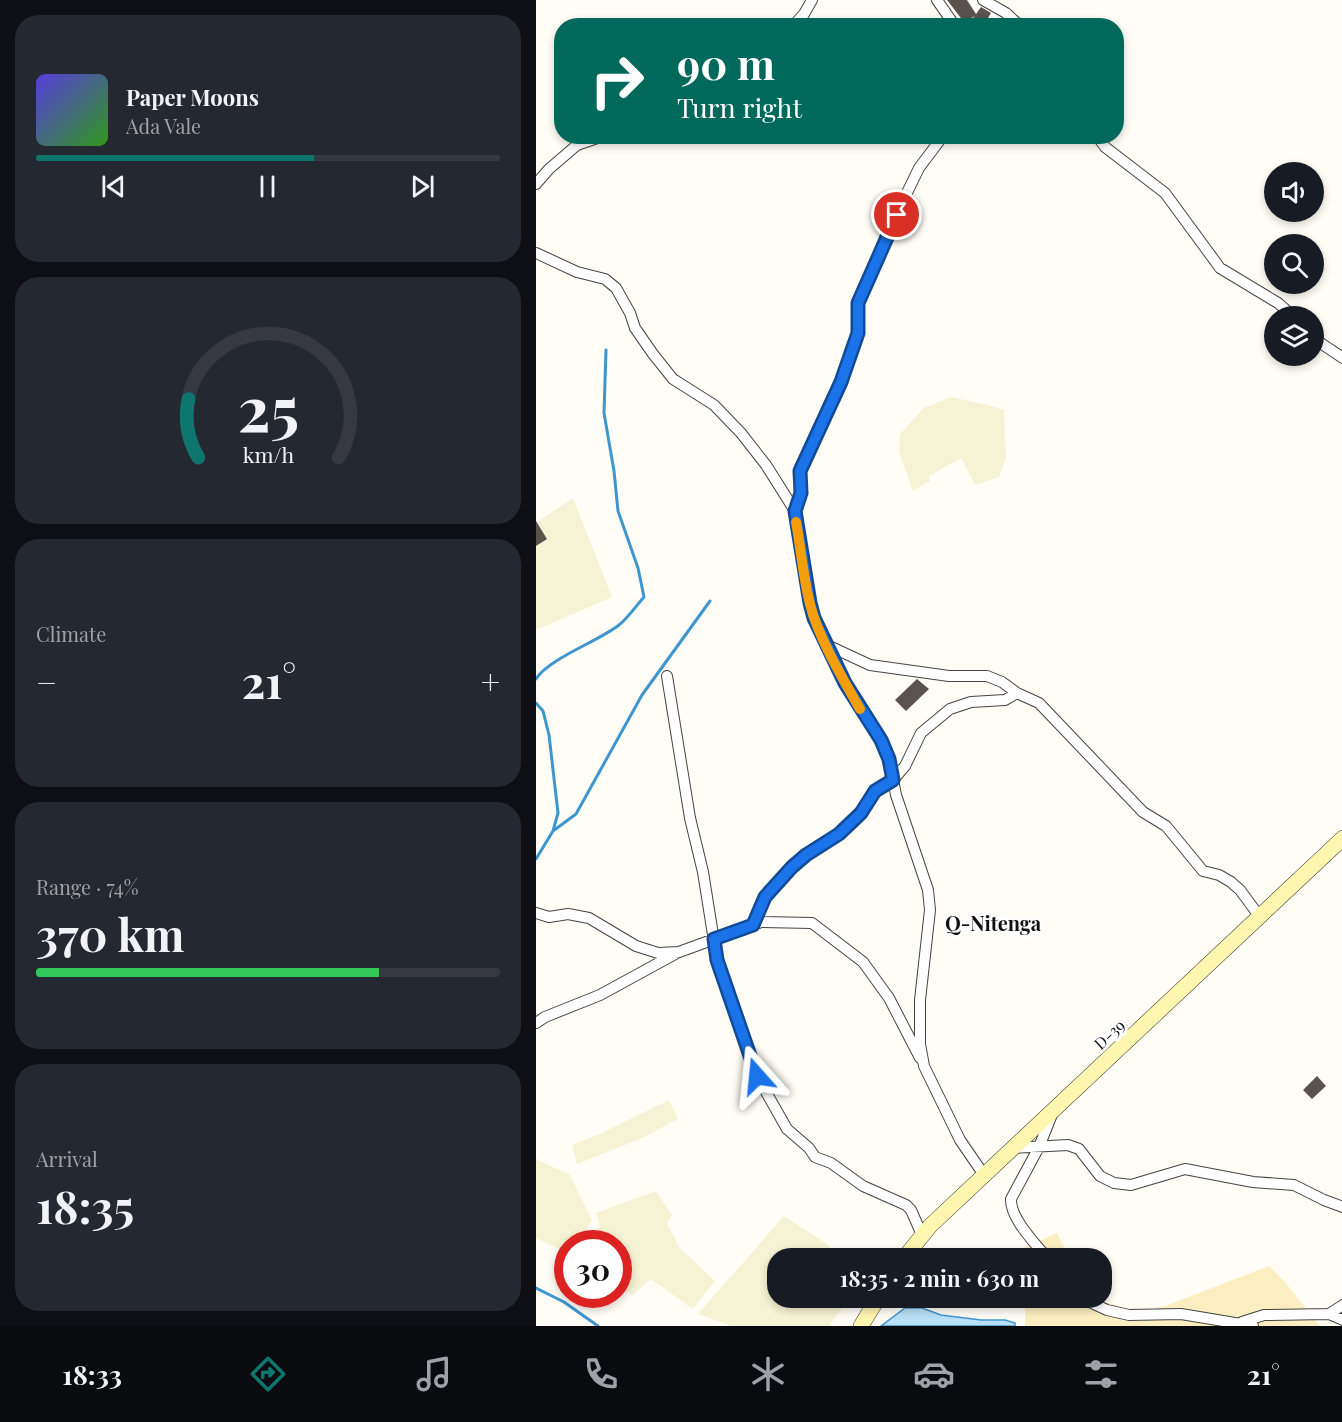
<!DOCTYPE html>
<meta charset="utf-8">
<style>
:root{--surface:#171b24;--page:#242831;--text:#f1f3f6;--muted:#9ea1a6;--line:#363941;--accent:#0f766e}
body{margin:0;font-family:"Playfair Display",serif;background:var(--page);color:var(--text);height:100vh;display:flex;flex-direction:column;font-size:22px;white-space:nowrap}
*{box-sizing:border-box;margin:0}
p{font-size:20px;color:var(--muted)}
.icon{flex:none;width:33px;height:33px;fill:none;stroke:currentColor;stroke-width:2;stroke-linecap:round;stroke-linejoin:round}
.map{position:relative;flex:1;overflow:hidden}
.sheet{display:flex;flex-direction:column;gap:15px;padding:15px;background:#0d0f14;width:536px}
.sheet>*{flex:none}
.top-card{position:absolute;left:18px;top:18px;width:570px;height:126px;border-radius:24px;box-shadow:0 3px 9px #0003;background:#00695c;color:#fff;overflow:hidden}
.buttons{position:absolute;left:728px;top:162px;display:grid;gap:12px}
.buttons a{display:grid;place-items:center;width:60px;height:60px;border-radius:50%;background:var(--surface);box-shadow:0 3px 9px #0003;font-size:30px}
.speed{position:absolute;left:18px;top:1230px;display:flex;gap:12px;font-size:30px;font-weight:700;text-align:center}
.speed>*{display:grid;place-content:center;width:78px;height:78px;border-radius:50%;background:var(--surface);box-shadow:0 3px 9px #0003;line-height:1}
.speed .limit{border:9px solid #d22;background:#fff;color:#111}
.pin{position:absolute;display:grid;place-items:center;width:51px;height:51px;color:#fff;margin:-26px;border:3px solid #fff;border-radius:50%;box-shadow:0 2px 6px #0007}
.me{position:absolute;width:66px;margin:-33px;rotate:342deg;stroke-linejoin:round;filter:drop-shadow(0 0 4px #0008)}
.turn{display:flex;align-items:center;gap:21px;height:126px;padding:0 24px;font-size:27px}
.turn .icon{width:78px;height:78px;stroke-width:2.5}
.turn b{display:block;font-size:42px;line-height:51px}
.big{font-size:45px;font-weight:700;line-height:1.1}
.sheet .tile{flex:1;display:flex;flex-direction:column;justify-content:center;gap:9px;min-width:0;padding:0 21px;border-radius:24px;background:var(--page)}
.sheet .dial{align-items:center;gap:0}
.dial svg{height:156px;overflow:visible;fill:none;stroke:var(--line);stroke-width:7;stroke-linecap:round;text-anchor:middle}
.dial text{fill:var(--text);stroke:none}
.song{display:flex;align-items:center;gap:18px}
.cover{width:72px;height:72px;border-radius:9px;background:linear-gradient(135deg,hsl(250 70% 55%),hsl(110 70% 35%))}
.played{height:6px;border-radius:3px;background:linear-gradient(90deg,var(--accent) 60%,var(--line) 60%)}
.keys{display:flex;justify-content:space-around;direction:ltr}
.heat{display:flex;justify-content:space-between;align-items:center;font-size:33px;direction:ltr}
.charge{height:9px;border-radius:4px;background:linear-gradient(90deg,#34c759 74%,var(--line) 0)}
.trip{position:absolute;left:231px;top:1248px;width:345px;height:60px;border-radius:24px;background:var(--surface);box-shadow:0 3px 9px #0003;font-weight:700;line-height:60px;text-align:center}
.dock{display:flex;height:96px;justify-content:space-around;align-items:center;background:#090b0e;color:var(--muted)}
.dock .icon{width:42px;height:42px}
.dock .active{color:var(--accent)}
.dock b{font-size:27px;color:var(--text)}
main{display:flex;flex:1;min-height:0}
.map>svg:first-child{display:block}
.farmland{fill:#f6f3d4}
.sand{fill:#fbeec1}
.water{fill:#b9e0f7;stroke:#3f96cf;stroke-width:1.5}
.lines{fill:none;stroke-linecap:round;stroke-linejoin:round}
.stream{stroke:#3f96cf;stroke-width:3}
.building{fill:#5a524d}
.street-casing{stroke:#444;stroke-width:12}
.secondary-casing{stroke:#333;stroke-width:16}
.street{stroke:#fff;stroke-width:10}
.secondary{stroke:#fff6b0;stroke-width:15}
.route-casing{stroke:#114b97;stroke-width:15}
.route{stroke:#1a73e8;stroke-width:10}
.slow{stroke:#f59e0b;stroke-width:10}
.labels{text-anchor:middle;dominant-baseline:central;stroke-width:6;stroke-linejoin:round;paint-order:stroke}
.street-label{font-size:16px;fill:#111;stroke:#fff}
.quarter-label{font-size:20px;font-weight:bold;fill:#111;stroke:#fff}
</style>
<main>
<section class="sheet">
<div class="tile">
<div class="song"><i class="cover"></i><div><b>Paper Moons</b><p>Ada Vale</p></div></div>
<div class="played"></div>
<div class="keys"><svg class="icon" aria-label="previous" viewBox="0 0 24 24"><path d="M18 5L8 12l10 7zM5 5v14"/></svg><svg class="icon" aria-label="pause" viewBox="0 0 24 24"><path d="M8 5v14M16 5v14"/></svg><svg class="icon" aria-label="next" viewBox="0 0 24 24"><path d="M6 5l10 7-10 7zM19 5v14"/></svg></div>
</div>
<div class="tile dial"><svg viewBox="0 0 100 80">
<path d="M14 69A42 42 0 1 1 86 69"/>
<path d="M14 69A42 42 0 0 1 9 39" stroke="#0f766e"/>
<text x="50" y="56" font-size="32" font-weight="700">25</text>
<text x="50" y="72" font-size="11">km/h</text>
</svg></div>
<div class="tile"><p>Climate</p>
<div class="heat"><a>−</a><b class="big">21°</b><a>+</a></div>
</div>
<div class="tile"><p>Range · 74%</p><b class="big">370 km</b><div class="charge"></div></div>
<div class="tile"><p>Arrival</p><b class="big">18:35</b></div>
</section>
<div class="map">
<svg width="807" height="1326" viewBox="0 0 807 1326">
<rect width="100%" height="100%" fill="#fffdf5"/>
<path class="farmland" d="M 415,397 L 452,405 L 468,410 L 470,458 L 463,477 L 439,485 L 425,458 L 393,476 L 394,481 L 377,491 L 363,452 L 364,434 L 388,408 Z
M 37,498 L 76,597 L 0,630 L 0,523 Z
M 133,1100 L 142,1119 L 104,1139 L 41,1164 L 36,1145 L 64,1134 Z
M 0,1159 L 34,1175 L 56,1220 L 42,1243 L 32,1244 L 31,1253 L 0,1238 Z
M 120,1191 L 136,1215 L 131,1223 L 143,1247 L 179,1281 L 157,1309 L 115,1279 L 97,1295 L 83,1286 L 82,1244 L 52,1243 L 64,1226 L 60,1213 Z
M 248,1216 L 291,1244 L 302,1258 L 242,1258 L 242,1298 L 314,1298 L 293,1326 L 196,1326 L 162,1314 Z"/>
<path class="sand" d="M 521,1233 L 533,1258 L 467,1257 Z
M 733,1266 L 748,1281 L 784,1326 L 489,1326 L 489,1298 L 553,1298 L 605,1312 L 632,1305 Z"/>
<path class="water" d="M 369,1308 L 386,1308 L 405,1315 L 445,1320 L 469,1320 L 479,1323 L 479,1326 L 345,1326 Z"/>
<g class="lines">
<path class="stream" d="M 0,679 C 12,659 63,641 83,625 C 92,618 100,606 108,597 L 102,568 L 82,511 L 78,471 L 68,413 L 70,350
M 0,703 L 7,711 L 13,735 L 22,813 L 17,831 L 0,859
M 17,831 L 40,814 L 106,695 L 174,601
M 0,1288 L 28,1302 L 62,1326"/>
</g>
<path class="building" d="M 411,0 L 431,0 L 440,14 L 445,7 L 455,13 L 447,26 L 436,19 L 439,16 L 428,22 Z
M 0,521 L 11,539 L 0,546 Z
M 381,679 L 393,689 L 370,711 L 359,700 Z
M 781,1076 L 790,1086 L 776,1099 L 767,1090 Z"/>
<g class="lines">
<defs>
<path id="street" d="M 401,0 L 419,26
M 447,0 L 470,13 L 484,26
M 257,26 L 268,14 L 276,0
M 407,136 L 383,168 L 350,236 L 322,303 L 322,333 L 305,383 L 264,471 L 265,493 L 259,511 L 274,603 L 278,618 L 309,683 L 345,740 L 353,759 L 360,795 L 392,890 L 394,910 L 384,1000 L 384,1044 L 388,1066 L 424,1140 L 448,1175
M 561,136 L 569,147 L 629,193 L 684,268 L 742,303 L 757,316
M 0,184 L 13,169 L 41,145 L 67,136
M 0,253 L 41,272 L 69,279 L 80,288 L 94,313 L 99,328 L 117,354 L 137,379 L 178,405 L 205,433 L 230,465 L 259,511
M 777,336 L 786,344 L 807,358
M 291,645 L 334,665 L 413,676 L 451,676 L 466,682 L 481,693 L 503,703 L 607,812 L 630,826 L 667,871 L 683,875 L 695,882 L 704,890 L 724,917
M 131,676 L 154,818 L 167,872 L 181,960 L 221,1076 L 251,1129 L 273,1148 L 279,1157 L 295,1163 L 327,1186 L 370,1205 L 375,1210 L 386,1235
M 0,913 L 13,917 L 32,914 L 53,918 L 100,946 L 122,953 L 143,952 L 225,922 L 276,923 L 327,962 L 353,998 L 384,1058
M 217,925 L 229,897 L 256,867 L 270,855 L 303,834 L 325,813 L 339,791 L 357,780 L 369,766 L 385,733 L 414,709 L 435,702 L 469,700 L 481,693
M 0,1023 L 9,1017 L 64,995 L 139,954
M 477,1148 L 532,1145 L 543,1149 L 564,1176 L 578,1183 L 595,1185 L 649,1169 L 717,1182 L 758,1185 L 788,1200 L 807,1207
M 511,1258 C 499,1243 474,1218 475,1199 L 503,1147 L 517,1112
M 545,1298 L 571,1310 L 593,1315 L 645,1314 L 717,1326
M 793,1314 L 807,1320
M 706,1322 L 728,1315 L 793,1314 L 807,1305"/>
<path id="secondary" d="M 368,1258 L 394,1226 L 807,838
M 325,1326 L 342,1298"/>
</defs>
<use href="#street" class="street-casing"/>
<use href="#secondary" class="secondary-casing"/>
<use href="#street" class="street"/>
<use href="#secondary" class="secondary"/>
</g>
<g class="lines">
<defs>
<path id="route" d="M 221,1076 L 181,960 L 178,939 L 217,925 L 229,897 L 256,867 L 270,855 L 303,834 L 325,813 L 339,791 L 357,780 L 353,759 L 345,740 L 309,683 L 278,618 L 274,603 L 259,511 L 265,493 L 264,471 L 305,382 L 322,333 L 322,303 L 361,215"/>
</defs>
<use href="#route" class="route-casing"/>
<use href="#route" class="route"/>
<path class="slow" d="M 260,522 C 265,549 267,577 274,604 C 282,637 307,679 324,709"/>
</g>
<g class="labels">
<g class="street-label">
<text transform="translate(573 1034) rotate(-43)">D-39</text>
</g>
<g class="quarter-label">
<text x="457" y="922">Q-Nitenga</text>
</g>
</g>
</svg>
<div class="buttons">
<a><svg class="icon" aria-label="sound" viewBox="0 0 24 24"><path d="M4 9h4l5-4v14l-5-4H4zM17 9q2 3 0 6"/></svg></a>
<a><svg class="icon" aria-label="search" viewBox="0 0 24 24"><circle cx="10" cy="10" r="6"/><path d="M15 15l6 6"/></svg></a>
<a><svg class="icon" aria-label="layers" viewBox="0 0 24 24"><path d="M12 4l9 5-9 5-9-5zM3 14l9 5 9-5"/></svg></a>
</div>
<div class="speed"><div class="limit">30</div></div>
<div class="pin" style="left:361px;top:215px;background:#d93025"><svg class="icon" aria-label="arrive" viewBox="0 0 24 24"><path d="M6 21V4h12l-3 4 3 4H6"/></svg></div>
<svg class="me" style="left:221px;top:1076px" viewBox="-20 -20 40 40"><path d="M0-17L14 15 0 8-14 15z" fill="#1a73e8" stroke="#fff" stroke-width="4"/></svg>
<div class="trip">18:35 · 2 min · 630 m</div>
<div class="top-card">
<div class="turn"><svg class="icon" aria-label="right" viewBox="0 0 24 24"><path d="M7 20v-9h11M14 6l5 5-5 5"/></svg><div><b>90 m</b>Turn right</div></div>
</div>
</div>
</main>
<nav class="dock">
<b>18:33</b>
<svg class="icon active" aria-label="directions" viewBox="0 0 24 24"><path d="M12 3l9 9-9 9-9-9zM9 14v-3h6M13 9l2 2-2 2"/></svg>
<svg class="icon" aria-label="music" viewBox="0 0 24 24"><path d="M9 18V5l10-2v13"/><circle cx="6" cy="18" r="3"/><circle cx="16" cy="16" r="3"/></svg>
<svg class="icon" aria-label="phone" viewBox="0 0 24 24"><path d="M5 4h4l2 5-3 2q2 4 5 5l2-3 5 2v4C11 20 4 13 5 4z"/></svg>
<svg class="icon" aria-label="climate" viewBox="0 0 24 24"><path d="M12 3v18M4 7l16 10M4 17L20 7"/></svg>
<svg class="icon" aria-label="car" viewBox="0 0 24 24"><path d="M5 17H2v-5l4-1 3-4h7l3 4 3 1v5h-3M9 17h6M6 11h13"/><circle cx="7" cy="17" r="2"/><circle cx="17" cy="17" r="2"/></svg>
<svg class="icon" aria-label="filters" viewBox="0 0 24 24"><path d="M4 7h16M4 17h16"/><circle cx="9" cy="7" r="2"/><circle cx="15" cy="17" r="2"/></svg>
<b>21°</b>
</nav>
